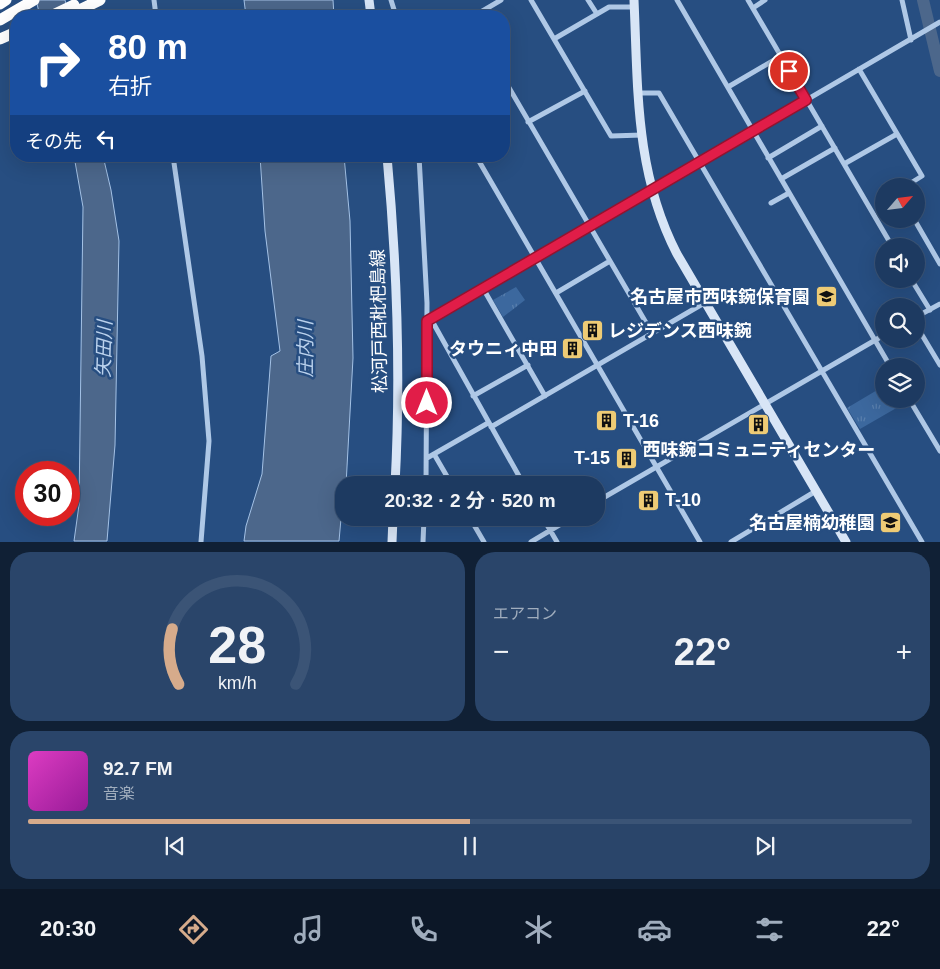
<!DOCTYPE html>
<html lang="ja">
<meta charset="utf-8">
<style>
:root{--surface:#1d3a61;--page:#2a456a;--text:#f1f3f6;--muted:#a0adbd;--line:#3b5476;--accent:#d6ab8b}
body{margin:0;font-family:Helvetica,"Noto Sans JP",sans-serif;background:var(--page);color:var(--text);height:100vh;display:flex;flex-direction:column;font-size:19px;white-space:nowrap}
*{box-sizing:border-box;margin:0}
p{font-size:16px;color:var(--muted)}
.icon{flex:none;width:28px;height:28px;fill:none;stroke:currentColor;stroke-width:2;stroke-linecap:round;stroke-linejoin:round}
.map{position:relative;height:542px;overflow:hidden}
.drawer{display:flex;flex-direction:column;gap:10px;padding:10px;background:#102035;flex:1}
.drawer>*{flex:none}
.guide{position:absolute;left:10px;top:10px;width:500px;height:152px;border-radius:20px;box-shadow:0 5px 20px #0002,0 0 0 1px var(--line);background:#1a4fa0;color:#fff;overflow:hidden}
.needle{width:32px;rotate:62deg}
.controls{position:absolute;left:875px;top:178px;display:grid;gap:10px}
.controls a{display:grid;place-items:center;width:50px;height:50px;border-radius:50%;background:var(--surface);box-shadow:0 5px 20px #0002,0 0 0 1px var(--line);font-size:25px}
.speed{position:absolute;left:15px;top:461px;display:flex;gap:10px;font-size:25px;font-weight:700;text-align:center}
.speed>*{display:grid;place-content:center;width:65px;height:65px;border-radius:50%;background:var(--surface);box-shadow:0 5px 20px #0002,0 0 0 1px var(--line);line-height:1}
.speed .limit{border:8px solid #d22;background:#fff;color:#111}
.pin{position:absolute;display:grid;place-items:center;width:42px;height:42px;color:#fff;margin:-21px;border:2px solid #fff;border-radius:50%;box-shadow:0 1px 5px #0007}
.me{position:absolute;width:55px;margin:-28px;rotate:0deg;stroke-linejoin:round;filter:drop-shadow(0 0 4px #0008)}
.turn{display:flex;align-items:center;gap:18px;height:105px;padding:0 15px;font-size:22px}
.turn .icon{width:65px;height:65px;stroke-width:2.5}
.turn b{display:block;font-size:35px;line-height:42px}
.then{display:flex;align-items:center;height:48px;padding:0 15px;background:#0003;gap:10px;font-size:19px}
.big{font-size:38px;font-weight:700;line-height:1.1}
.drawer .widget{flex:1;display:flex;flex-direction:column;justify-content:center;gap:8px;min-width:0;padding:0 18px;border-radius:20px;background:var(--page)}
.drawer .dial{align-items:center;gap:0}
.dial svg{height:130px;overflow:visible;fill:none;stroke:var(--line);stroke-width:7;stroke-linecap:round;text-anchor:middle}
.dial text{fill:var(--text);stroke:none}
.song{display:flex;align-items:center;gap:15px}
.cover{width:60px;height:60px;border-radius:8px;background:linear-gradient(135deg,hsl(310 70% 55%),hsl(300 70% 35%))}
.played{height:5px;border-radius:2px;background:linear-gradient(90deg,var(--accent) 50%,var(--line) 50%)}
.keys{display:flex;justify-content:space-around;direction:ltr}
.heat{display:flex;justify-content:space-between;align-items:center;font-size:28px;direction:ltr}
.drawer .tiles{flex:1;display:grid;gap:10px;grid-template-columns:1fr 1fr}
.widget:last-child{grid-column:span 2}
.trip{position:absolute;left:335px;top:476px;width:270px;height:50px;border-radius:20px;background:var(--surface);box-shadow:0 5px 20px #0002,0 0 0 1px var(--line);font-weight:700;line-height:50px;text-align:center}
.tab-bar{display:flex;height:80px;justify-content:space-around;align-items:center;background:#0c1727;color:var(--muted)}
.tab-bar .icon{width:35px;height:35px}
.tab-bar .selected{color:var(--accent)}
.tab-bar b{font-size:22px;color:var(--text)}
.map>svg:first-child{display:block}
.grass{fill:url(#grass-tufts)}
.water{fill:#4c678b;stroke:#a4c2e6}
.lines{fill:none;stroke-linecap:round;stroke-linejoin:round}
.river{stroke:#4c678b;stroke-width:12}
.street{stroke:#afc8e6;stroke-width:5}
.secondary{stroke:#d8e5f6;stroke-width:9}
.highway{stroke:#fff;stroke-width:11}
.route-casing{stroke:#92132f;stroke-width:12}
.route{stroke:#e11d48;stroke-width:9}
.labels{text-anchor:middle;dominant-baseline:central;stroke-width:5;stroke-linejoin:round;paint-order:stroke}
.poi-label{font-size:18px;font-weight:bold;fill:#fff;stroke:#274e81;text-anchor:end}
.street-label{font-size:18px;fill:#fff;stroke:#274e81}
.water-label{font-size:19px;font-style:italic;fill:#bbd2ed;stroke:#274e81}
</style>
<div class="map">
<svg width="940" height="542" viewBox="0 0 940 542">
<defs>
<pattern id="grass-tufts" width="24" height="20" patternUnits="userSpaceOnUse" patternTransform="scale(1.25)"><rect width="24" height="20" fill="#3c689e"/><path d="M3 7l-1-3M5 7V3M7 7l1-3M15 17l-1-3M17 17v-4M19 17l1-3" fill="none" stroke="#597fad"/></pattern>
</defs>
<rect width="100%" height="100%" fill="#274e81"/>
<path class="grass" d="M 516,287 L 525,300 L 503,317 L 493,300 Z
M 884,386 L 884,399 L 903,399 L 905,403 L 860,429 L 847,408 Z"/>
<path class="water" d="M 36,0 L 65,0 L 69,16 L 40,16 Z
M 244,0 L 333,0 L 334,16 L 246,16 Z
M 74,156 L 103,156 L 111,190 L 119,241 L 115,445 L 107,541 L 74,541 L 79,505 L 83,207 Z
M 260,156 L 344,156 L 350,221 L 353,358 L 346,485 L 344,485 L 339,541 L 244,541 L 246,526 L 262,474 L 271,356 L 280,351 L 265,231 Z"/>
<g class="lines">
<path class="river" d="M 923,0 L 940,71"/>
<path class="street" d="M 154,0 L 156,16
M 391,0 L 396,16
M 531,0 L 611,136 L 642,135
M 588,0 L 597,14
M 677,0 L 890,366
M 748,0 L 892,246
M 902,0 L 911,40
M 753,8 L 765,0
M 474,16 L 501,0
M 554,39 L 609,7 L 635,7
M 859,69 L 922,176 L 906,186
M 504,79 L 652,333
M 728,87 L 781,56
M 639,93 L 659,93 L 922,542
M 528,122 L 585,91
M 173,156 L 202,356 L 209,441 L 201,542
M 419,156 L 427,303 L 426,485
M 476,156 L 700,542
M 768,158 L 822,126
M 844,164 L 897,134
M 781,179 L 835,148
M 771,203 L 789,193
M 914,219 L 940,264
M 911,279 L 930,310
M 484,290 L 545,396
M 556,293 L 610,261
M 916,317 L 940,304
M 916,325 L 940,365
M 473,396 L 528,365
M 909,399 L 940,451
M 491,427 L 706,302
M 434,454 L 452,485
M 427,458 L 488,423
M 524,485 L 431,319 L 940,22
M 596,502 L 884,335
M 470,518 L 484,542
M 543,518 L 557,542
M 423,542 L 424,518
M 531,542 L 571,518
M 731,542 L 816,491"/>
<path class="secondary" d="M 369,0 L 371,16
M 634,0 C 638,89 635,173 677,254 L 846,542
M 387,156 C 397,265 401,375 395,485
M 392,542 L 393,518"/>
<path class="highway" d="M 0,4 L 6,0
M 51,16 L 74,5
M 67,16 L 100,0
M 0,20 L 34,0
M 0,39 L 16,32"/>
</g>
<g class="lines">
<defs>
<path id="route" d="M 427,403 L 427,321 L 806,100 L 789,71"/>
</defs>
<use href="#route" class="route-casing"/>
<use href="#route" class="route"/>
</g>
<defs>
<symbol id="school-square" viewBox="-11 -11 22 22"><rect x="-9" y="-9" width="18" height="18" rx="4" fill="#eecb75" stroke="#274e81"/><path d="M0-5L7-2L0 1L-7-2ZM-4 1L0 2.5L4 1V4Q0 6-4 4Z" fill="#111"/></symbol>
<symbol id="building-square" viewBox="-11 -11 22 22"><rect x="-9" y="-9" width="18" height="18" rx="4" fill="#eecb75" stroke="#274e81"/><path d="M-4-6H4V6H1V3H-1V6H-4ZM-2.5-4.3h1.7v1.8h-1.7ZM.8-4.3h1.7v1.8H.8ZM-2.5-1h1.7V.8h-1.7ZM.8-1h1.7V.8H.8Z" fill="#111"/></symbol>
</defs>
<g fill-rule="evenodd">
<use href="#school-square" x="814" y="284" width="25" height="25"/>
<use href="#building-square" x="580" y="318" width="25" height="25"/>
<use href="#building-square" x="560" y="336" width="25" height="25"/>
<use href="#building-square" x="594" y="408" width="25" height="25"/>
<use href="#building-square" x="746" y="412" width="25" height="25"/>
<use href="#building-square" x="614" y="446" width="25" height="25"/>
<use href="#building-square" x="636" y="488" width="25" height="25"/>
<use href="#school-square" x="878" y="510" width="25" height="25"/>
</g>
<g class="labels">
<g class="poi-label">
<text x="810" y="297">名古屋市西味鋺保育園</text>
<text x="608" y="331" text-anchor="start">レジデンス西味鋺</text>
<text x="557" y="349">タウニィ中田</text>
<text x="623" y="421" text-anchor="start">T-16</text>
<text x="759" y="450" text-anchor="middle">西味鋺コミュニティセンター</text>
<text x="610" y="458">T-15</text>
<text x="665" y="500" text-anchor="start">T-10</text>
<text x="875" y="523">名古屋楠幼稚園</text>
</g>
<g class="street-label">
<text transform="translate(379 321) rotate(-91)">松河戸西枇杷島線</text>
</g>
<g class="water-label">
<text transform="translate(104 349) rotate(-88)">矢田川</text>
<text transform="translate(305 349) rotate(-90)">庄内川</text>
</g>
</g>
</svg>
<div class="controls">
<a><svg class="needle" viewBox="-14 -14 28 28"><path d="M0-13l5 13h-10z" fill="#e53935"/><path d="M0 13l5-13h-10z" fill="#a0adbd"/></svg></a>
<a><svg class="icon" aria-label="sound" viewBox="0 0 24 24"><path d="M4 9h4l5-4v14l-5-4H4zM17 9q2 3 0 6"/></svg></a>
<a><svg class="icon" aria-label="search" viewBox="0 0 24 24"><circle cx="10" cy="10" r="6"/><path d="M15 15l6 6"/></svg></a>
<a><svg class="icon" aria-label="layers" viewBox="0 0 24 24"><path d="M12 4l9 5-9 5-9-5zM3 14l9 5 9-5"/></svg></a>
</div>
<div class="speed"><div class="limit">30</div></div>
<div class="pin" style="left:789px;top:71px;background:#d93025"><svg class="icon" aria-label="arrive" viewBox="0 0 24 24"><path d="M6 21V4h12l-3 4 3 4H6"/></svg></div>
<svg class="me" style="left:427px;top:403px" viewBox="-20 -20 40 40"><circle r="17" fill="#e11d48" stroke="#fff" stroke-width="3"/><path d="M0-11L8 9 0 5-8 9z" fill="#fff"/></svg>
<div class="trip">20:32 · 2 分 · 520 m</div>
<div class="guide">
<div class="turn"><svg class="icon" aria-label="right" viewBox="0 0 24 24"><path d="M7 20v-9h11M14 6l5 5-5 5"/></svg><div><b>80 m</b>右折</div></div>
<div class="then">その先<svg class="icon" aria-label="left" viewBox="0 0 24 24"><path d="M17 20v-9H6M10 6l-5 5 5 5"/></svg></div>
</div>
</div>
<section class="drawer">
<div class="tiles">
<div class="widget dial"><svg viewBox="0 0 100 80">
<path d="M14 69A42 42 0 1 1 86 69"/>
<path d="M14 69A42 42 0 0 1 10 35" stroke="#d6ab8b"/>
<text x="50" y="56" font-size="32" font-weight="700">28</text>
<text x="50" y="72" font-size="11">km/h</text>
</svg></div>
<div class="widget"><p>エアコン</p>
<div class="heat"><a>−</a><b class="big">22°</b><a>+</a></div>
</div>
<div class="widget">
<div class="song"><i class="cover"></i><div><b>92.7 FM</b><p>音楽</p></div></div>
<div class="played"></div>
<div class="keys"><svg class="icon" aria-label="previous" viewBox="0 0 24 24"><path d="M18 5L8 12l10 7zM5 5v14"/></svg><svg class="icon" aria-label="pause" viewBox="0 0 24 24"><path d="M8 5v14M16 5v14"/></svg><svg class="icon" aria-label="next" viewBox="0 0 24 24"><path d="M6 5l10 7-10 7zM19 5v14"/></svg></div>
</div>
</div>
</section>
<nav class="tab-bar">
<b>20:30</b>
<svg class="icon selected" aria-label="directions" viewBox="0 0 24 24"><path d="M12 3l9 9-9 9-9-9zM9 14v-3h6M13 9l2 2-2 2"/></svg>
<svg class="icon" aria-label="music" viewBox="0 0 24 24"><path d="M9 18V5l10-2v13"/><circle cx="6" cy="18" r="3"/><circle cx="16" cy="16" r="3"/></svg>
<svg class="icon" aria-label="phone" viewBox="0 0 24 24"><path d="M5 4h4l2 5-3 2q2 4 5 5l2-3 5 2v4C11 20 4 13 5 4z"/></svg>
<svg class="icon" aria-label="climate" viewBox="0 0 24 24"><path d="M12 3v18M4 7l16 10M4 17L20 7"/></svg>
<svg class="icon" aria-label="car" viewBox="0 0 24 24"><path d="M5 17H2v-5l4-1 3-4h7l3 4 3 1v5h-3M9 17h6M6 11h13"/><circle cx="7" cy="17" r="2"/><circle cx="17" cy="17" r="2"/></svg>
<svg class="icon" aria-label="filters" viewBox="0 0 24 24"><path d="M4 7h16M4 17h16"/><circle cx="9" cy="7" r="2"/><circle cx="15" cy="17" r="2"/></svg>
<b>22°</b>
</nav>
